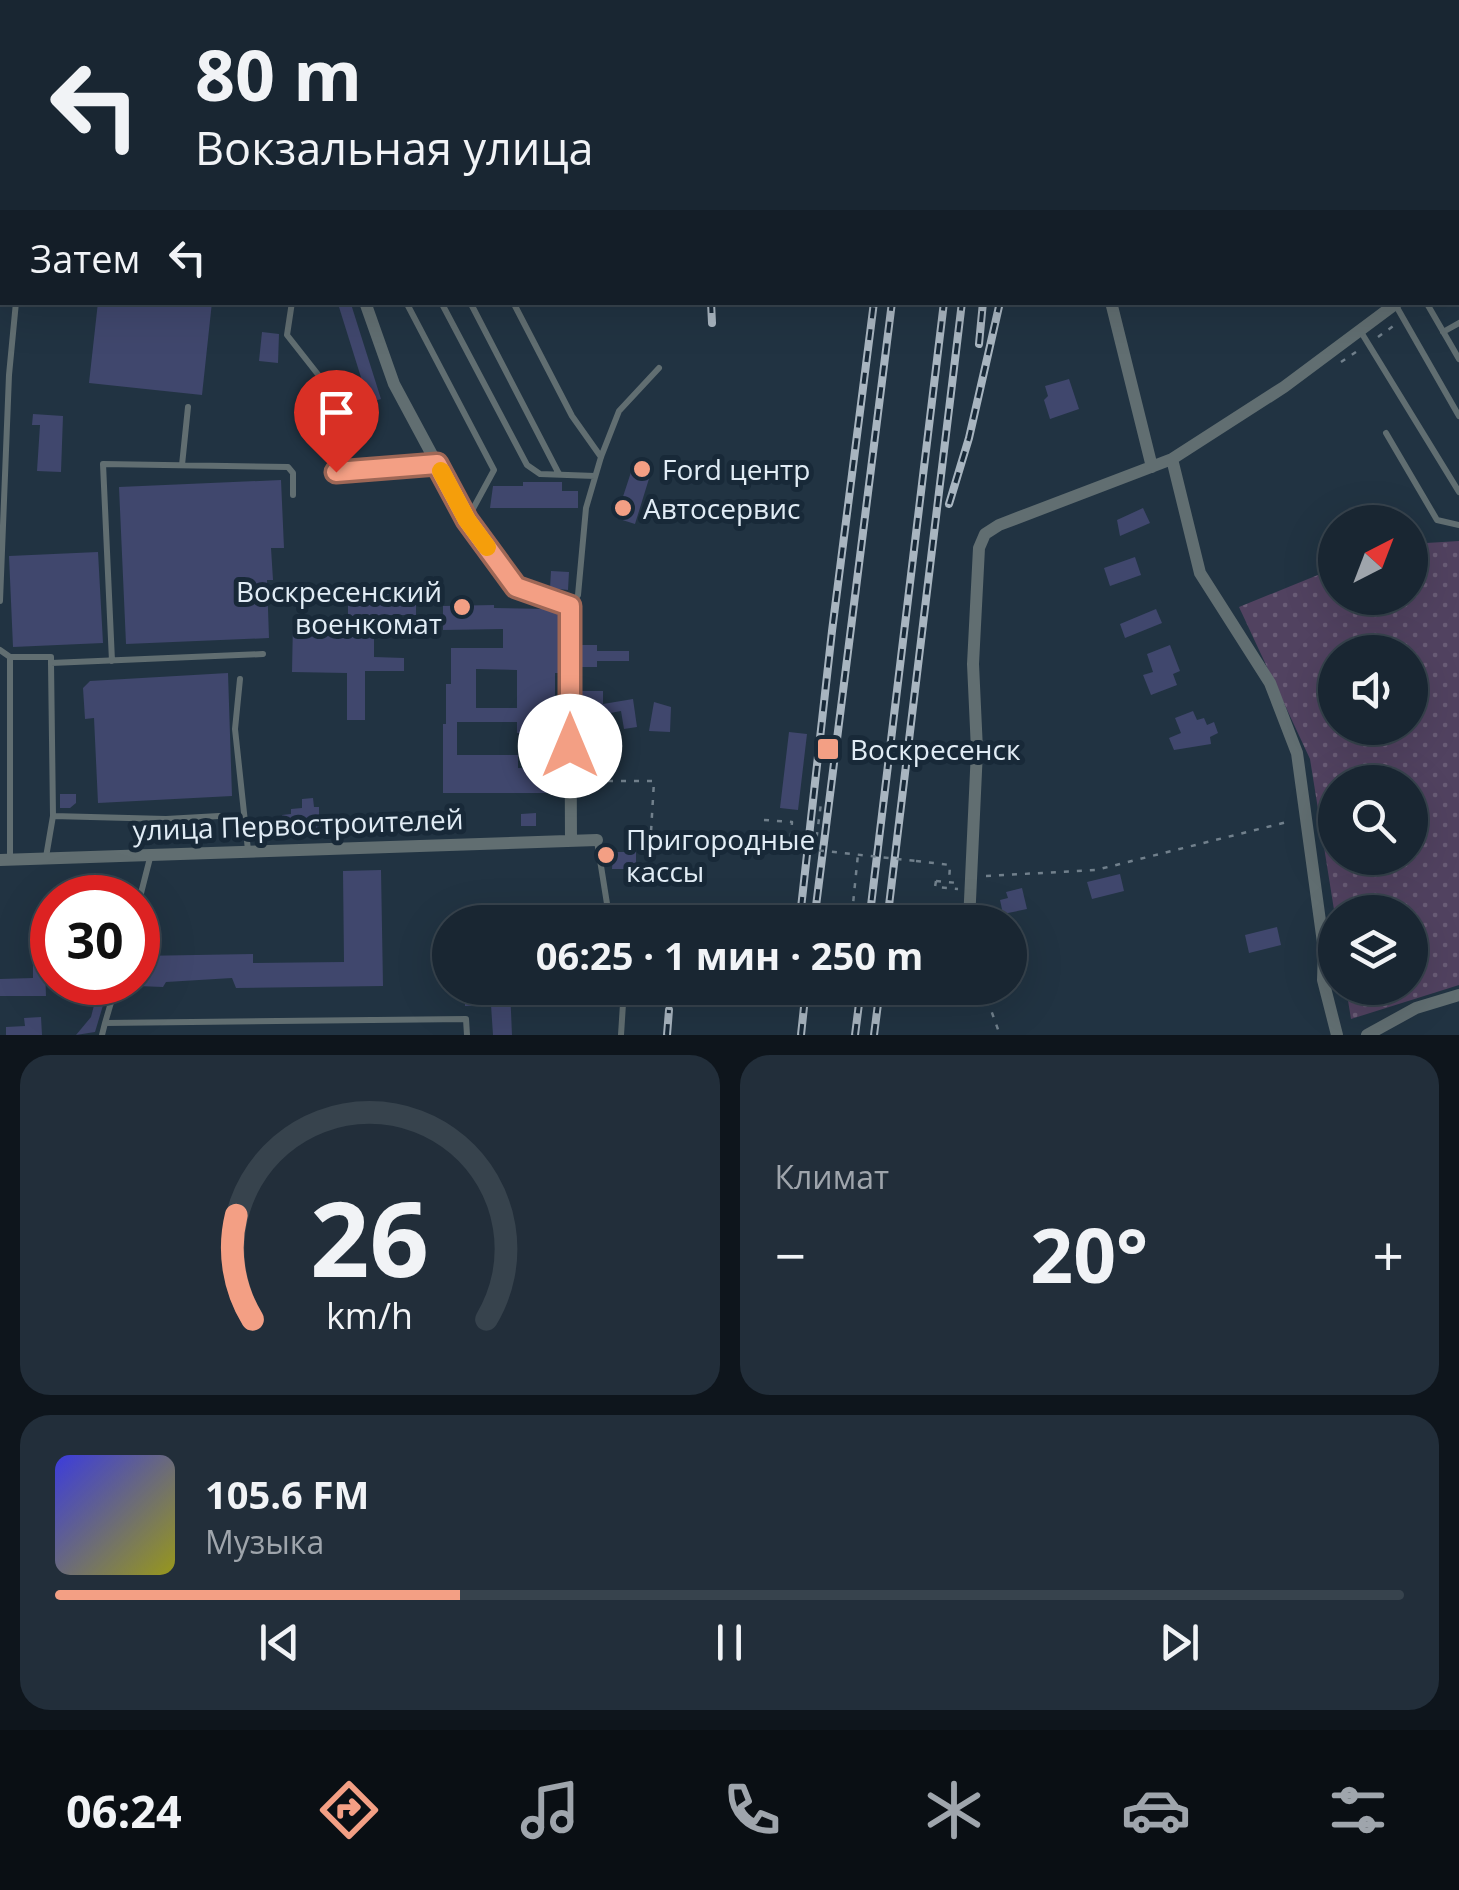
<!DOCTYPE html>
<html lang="ru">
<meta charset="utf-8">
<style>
:root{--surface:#192632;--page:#222e3a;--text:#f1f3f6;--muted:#9fa5ac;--line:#37434d;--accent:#f39f84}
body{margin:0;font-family:"Open Sans",sans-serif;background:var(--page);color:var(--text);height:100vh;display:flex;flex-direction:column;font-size:38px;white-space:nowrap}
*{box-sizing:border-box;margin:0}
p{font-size:32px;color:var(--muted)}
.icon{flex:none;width:55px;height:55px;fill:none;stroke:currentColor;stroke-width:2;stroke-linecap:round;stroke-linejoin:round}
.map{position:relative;height:1035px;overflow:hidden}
.side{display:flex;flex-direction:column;gap:20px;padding:20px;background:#0e151c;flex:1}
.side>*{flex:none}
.banner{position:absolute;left:0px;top:0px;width:1460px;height:305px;box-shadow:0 10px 40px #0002,0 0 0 2px var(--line);background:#192632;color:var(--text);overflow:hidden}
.needle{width:65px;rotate:42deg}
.controls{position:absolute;left:1318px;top:505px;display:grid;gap:20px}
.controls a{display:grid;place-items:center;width:110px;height:110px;border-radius:50%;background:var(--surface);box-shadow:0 10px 40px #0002,0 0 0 2px var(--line);font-size:50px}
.speed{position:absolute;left:30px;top:875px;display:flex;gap:20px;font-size:50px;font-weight:700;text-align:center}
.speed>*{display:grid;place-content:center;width:130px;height:130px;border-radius:50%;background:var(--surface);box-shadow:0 10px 40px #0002,0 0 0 2px var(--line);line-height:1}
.speed .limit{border:15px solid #d22;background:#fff;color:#111}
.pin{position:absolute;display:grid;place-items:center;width:85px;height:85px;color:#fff;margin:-102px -42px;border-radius:50% 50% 50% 0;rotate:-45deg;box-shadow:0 0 10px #0007}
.pin .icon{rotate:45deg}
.me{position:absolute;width:110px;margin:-55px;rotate:0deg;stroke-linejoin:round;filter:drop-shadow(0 0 8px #0008)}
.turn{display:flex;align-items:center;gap:35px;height:210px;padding:0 30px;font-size:45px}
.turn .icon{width:130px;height:130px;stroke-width:2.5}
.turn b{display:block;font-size:70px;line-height:85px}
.then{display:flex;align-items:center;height:95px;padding:0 30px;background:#0003;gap:20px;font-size:38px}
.big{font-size:75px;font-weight:700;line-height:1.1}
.side .card{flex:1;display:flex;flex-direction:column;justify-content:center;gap:15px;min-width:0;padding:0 35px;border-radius:30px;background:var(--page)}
.side .dial{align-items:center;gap:0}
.dial svg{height:260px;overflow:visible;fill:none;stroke:var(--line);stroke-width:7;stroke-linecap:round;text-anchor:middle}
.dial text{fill:var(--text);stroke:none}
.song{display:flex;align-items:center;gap:30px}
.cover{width:120px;height:120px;border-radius:15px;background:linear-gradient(135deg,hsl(240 70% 55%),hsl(60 70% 35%))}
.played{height:10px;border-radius:5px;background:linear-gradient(90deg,var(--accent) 30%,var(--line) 30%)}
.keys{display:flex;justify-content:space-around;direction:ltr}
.heat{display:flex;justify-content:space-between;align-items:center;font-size:55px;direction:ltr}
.side .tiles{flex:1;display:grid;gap:20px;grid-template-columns:1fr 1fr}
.card:last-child{grid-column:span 2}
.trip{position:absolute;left:432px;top:905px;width:595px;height:100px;border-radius:50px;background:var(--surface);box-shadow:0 10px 40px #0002,0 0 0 2px var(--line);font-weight:700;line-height:100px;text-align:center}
.menu{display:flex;height:160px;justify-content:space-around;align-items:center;background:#0a0f14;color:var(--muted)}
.menu .icon{width:70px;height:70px}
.menu .active{color:var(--accent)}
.menu b{font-size:45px;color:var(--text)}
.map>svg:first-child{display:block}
.grass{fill:url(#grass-dots);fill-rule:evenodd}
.building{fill:#40476d;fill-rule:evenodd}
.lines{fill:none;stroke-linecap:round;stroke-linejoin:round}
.path{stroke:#71808c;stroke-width:2.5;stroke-dasharray:5 8;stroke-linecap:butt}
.service{stroke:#616e71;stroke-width:6}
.minor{stroke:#616e71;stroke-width:12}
.rail-casing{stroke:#a8b5c0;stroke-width:8}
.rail{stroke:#182938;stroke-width:4;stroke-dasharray:11;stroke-linecap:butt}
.path-bridge{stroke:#71808c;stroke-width:2.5;stroke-dasharray:5 8;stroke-linecap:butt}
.route-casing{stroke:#9e6756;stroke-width:25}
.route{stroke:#f39f84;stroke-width:18}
.slow{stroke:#f59e0b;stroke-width:18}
.poi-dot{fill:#f39f84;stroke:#182938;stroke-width:4}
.labels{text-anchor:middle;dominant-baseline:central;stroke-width:10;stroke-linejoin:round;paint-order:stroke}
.poi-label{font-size:28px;fill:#e1ecf5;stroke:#182938;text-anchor:start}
.street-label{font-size:28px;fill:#e1ecf5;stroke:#182938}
</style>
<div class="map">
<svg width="1459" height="1035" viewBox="0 0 1459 1035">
<defs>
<pattern id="grass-dots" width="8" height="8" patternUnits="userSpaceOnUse" patternTransform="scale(2.5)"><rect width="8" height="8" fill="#514260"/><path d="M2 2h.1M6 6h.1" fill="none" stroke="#6a5d77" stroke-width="1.8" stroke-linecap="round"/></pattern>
</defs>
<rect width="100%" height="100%" fill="#213342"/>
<path class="grass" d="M 1459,541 L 1459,985 L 1351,1019 L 1346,988 L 1410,988 L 1410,912 L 1335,912 L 1335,916 L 1310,759 L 1239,607 L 1335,568 L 1335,598 L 1410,598 L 1410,544 ZM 1335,652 L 1410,652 L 1410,728 L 1335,728 ZM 1335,782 L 1410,782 L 1410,858 L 1335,858 Z"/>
<path class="building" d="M 98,302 L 212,302 L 202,395 L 89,383 Z
M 351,304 L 381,399 L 356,407 L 355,403 L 349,405 L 346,392 L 364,387 L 339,307 Z
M 262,332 L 279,334 L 278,363 L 259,361 Z
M 1069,379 L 1079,409 L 1050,419 L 1044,400 L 1048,396 L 1045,386 Z
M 33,414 L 63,416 L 61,472 L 37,471 L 40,425 L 32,425 Z
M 634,463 L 652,469 L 635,524 L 616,518 Z
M 281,480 L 284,548 L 271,548 L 273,580 L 267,580 L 269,638 L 126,644 L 119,487 Z
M 523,482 L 562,482 L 562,491 L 578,491 L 578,508 L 490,508 L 493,486 L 523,486 Z
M 1143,508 L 1150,523 L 1120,536 L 1117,520 Z
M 98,552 L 103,643 L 13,647 L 9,556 Z
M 1135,557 L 1141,575 L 1110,586 L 1104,568 Z
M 551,571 L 569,572 L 568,590 L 550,588 Z
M 394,587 L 416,587 L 416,615 L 384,615 L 385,631 L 374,631 L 374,657 L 404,658 L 404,671 L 365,671 L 365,720 L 347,720 L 347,673 L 292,672 L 293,621 L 348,622 L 348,602 L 368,602 L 367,589 Z
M 494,605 L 494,608 L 548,609 L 558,612 L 559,673 L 555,673 L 555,700 L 559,700 L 559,722 L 555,722 L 555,733 L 517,733 L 517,722 L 457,722 L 457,755 L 518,755 L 518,768 L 558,769 L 558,793 L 443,793 L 443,724 L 446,724 L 446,684 L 451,684 L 451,648 L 503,648 L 503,629 L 443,630 L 443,606 ZM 476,669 L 517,670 L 517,708 L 476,708 Z
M 1156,609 L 1162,623 L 1125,638 L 1120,624 Z
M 581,645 L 597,645 L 597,651 L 629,651 L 629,661 L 597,661 L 597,667 L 581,667 Z
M 1170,645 L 1180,671 L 1173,674 L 1177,685 L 1151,695 L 1143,675 L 1153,672 L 1147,654 Z
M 228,673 L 232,796 L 98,803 L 94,718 L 85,719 L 83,688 L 90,681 Z
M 580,691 L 603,691 L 603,704 L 633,699 L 637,727 L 624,729 L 621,711 L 599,715 L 599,740 L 586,740 L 586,702 L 580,702 Z
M 654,702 L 671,707 L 670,732 L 649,731 Z
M 1193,711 L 1197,720 L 1204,718 L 1207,725 L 1214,722 L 1218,733 L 1210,737 L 1211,744 L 1174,750 L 1169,738 L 1181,733 L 1175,718 Z
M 789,732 L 807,734 L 798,810 L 780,808 Z
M 60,794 L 76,794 L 76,803 L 70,808 L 60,808 Z
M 313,798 L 314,807 L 319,807 L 319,817 L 326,817 L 326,826 L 321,826 L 321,831 L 291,832 L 291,829 L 283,829 L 282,815 L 291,814 L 291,809 L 302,808 L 302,799 Z
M 536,813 L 536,826 L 521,826 L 521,814 Z
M 613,852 L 636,852 L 636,869 L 612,869 Z
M 381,870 L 383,986 L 236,988 L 232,978 L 166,982 L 163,987 L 138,986 L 138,956 L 253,954 L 253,963 L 344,962 L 343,871 Z
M 1120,874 L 1124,891 L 1092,899 L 1087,882 Z
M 1022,888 L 1027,909 L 1003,914 L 1000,900 L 1008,898 L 1006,892 Z
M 1277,927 L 1281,945 L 1249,953 L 1245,935 Z
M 52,957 L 52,968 L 45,968 L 46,996 L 0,996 L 0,979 L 33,978 L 33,958 Z
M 100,982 L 110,982 L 95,1032 L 76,1035 L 91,1017 Z
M 465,988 L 510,988 L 512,1035 L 493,1035 L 491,1005 L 465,1006 Z
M 938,988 L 968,988 L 969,993 L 940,998 Z
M 41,1017 L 42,1035 L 6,1035 L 6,1027 L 25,1026 L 24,1018 Z"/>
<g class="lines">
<path class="path" d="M 1458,281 L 1459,280
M 1378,337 L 1396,324
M 1341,362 L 1359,350
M 582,781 L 654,781 L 651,832
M 764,820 L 792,822 L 790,847
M 815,850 L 821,803
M 916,861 L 950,865 L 949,882
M 986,876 L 1096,870 L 1291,821
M 936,881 L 935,887 L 958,889
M 936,881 L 958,883
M 852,914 L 858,854
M 983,988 L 1000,1035"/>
<path class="service" d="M 1111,1 L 1111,0
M 329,2 L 329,0
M 353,2 L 354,0
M 391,2 L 391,0
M 426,2 L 427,0
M 466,2 L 466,0
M 496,2 L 497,0
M 531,2 L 532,0
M 1200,2 L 1200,0
M 292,302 L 287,335 L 320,377 L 336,472 L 437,464
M 406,302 L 494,470 L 468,518
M 441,302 L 527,465 L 540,474 L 595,476
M 470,302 L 559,474
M 513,302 L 572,416 L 601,457
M 1426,302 L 1459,359
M 1395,304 L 1459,416
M 1361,332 L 1459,492
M 1443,332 L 1459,323
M 1386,433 L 1437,520 L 1459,525
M 182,465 L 188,407
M 0,601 L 9,375 L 16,302
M 571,605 L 578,595 L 586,508 L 601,457 L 619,411 L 659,368
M 0,650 L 10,657
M 112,661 L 103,464 L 288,467 L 293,473 L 293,495
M 240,679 L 235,729 L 248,850
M 53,816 L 166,819 L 219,816
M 597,841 L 608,910 L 615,922
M 46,857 L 53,816 L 51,663 L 263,654
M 10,858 L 10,657 L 51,657 L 51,663
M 138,905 L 151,854
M 117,982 L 105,1023 L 466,1019 L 467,1035
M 102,1035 L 105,1023
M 621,1035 L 624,988"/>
<path class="minor" d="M 1,0 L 5,2
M 1458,115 L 1459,115
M 1458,258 L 1459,257
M 365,302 L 394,384 L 467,520 L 516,587 L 570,606 L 571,841
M 1111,302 L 1152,467
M 1172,459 L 1200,573 L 1270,683 L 1297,753 L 1324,950 L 1323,980 L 1337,1035
M 0,860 L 597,840
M 969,922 L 977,750 L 973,664 L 979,548 L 985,534 L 999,525 L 1172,459 L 1284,387 L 1398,302
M 1367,1035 L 1416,1008 L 1459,995"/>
<defs>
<path id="rail" d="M 654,0 L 654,2
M 686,0 L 687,2
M 907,2 L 907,0
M 968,2 L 968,0
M 1008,2 L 1008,0
M 1047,2 L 1047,0
M 711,302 L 712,323
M 979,344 L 983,302
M 949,504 L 969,438 L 1000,302
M 801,908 L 832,631 L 874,302
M 814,922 L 892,302
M 869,922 L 944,302
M 887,922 L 962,302
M 667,1035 L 669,1010
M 801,1035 L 806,988
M 855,1035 L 861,988
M 874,1035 L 880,988"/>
</defs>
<use href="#rail" class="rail-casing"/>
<use href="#rail" class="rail"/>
<path class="path-bridge" d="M 651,832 L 916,861"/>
</g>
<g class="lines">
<defs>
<path id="route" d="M 336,472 L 437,464 L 467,520 L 516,587 L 570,606 L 570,746"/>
</defs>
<use href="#route" class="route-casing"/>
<use href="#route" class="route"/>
<path class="slow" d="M 441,471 L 467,520 L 487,547"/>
</g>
<g class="poi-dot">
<circle cx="642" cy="469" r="10"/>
<circle cx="623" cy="508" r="10"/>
<circle cx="462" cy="607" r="10"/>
<rect x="816" y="737" width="24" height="24" rx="5"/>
<circle cx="606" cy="855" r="10"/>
</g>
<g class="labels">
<g class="poi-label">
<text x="662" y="469">Ford центр</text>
<text x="643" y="508">Автосервис</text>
<text x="442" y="591" text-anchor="end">Воскресенский<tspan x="442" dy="32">военкомат</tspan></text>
<text x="850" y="749">Воскресенск</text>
<text x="626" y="839">Пригородные<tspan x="626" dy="32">кассы</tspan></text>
</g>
<g class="street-label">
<text transform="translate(298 824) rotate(-2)">улица Первостроителей</text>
</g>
</g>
</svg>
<div class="controls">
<a><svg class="needle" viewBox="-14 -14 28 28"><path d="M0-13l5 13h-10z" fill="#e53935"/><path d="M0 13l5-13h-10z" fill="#9fa5ac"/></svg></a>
<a><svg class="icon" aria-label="sound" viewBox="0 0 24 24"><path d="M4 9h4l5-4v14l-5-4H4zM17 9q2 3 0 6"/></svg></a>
<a><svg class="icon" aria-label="search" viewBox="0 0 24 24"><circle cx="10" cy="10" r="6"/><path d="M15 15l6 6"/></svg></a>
<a><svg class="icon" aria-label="layers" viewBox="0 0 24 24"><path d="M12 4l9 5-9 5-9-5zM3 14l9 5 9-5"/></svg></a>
</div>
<div class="speed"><div class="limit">30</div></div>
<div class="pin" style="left:336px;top:472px;background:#d93025"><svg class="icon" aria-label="arrive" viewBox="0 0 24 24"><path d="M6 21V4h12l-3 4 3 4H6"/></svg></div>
<svg class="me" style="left:570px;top:746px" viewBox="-20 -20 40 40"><circle r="19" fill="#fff"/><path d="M0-13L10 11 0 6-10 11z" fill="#f39f84"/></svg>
<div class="trip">06:25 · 1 мин · 250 m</div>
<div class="banner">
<div class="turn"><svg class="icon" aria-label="left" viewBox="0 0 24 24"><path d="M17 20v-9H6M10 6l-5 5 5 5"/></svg><div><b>80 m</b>Вокзальная улица</div></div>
<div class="then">Затем<svg class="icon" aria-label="left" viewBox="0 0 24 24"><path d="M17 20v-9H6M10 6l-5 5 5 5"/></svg></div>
</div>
</div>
<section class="side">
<div class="tiles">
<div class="card dial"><svg viewBox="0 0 100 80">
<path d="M14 69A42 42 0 1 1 86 69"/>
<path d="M14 69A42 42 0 0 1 9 37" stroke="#f39f84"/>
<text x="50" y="56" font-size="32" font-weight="700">26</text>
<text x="50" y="72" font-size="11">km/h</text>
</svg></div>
<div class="card"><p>Климат</p>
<div class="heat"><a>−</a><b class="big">20°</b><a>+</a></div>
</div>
<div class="card">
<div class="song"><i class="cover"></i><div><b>105.6 FM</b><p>Музыка</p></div></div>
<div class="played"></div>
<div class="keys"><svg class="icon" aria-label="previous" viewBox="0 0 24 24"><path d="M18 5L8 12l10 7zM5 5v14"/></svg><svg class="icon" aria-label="pause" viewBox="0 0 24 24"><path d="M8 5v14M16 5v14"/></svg><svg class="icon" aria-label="next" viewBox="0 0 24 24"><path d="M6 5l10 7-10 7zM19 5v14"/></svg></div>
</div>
</div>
</section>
<nav class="menu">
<b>06:24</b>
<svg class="icon active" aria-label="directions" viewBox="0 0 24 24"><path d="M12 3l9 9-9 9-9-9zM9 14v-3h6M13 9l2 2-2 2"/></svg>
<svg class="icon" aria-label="music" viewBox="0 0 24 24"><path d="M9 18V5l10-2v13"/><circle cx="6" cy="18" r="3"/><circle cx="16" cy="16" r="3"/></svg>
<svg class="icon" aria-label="phone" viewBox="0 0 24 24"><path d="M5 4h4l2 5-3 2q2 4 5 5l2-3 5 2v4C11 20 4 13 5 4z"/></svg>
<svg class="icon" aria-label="climate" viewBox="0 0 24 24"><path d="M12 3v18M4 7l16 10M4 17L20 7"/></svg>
<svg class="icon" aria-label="car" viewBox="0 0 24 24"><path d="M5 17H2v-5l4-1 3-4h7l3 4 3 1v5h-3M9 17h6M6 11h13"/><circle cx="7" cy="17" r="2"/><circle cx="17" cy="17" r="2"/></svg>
<svg class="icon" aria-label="filters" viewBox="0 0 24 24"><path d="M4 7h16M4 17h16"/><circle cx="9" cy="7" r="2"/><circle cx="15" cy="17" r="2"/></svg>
</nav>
